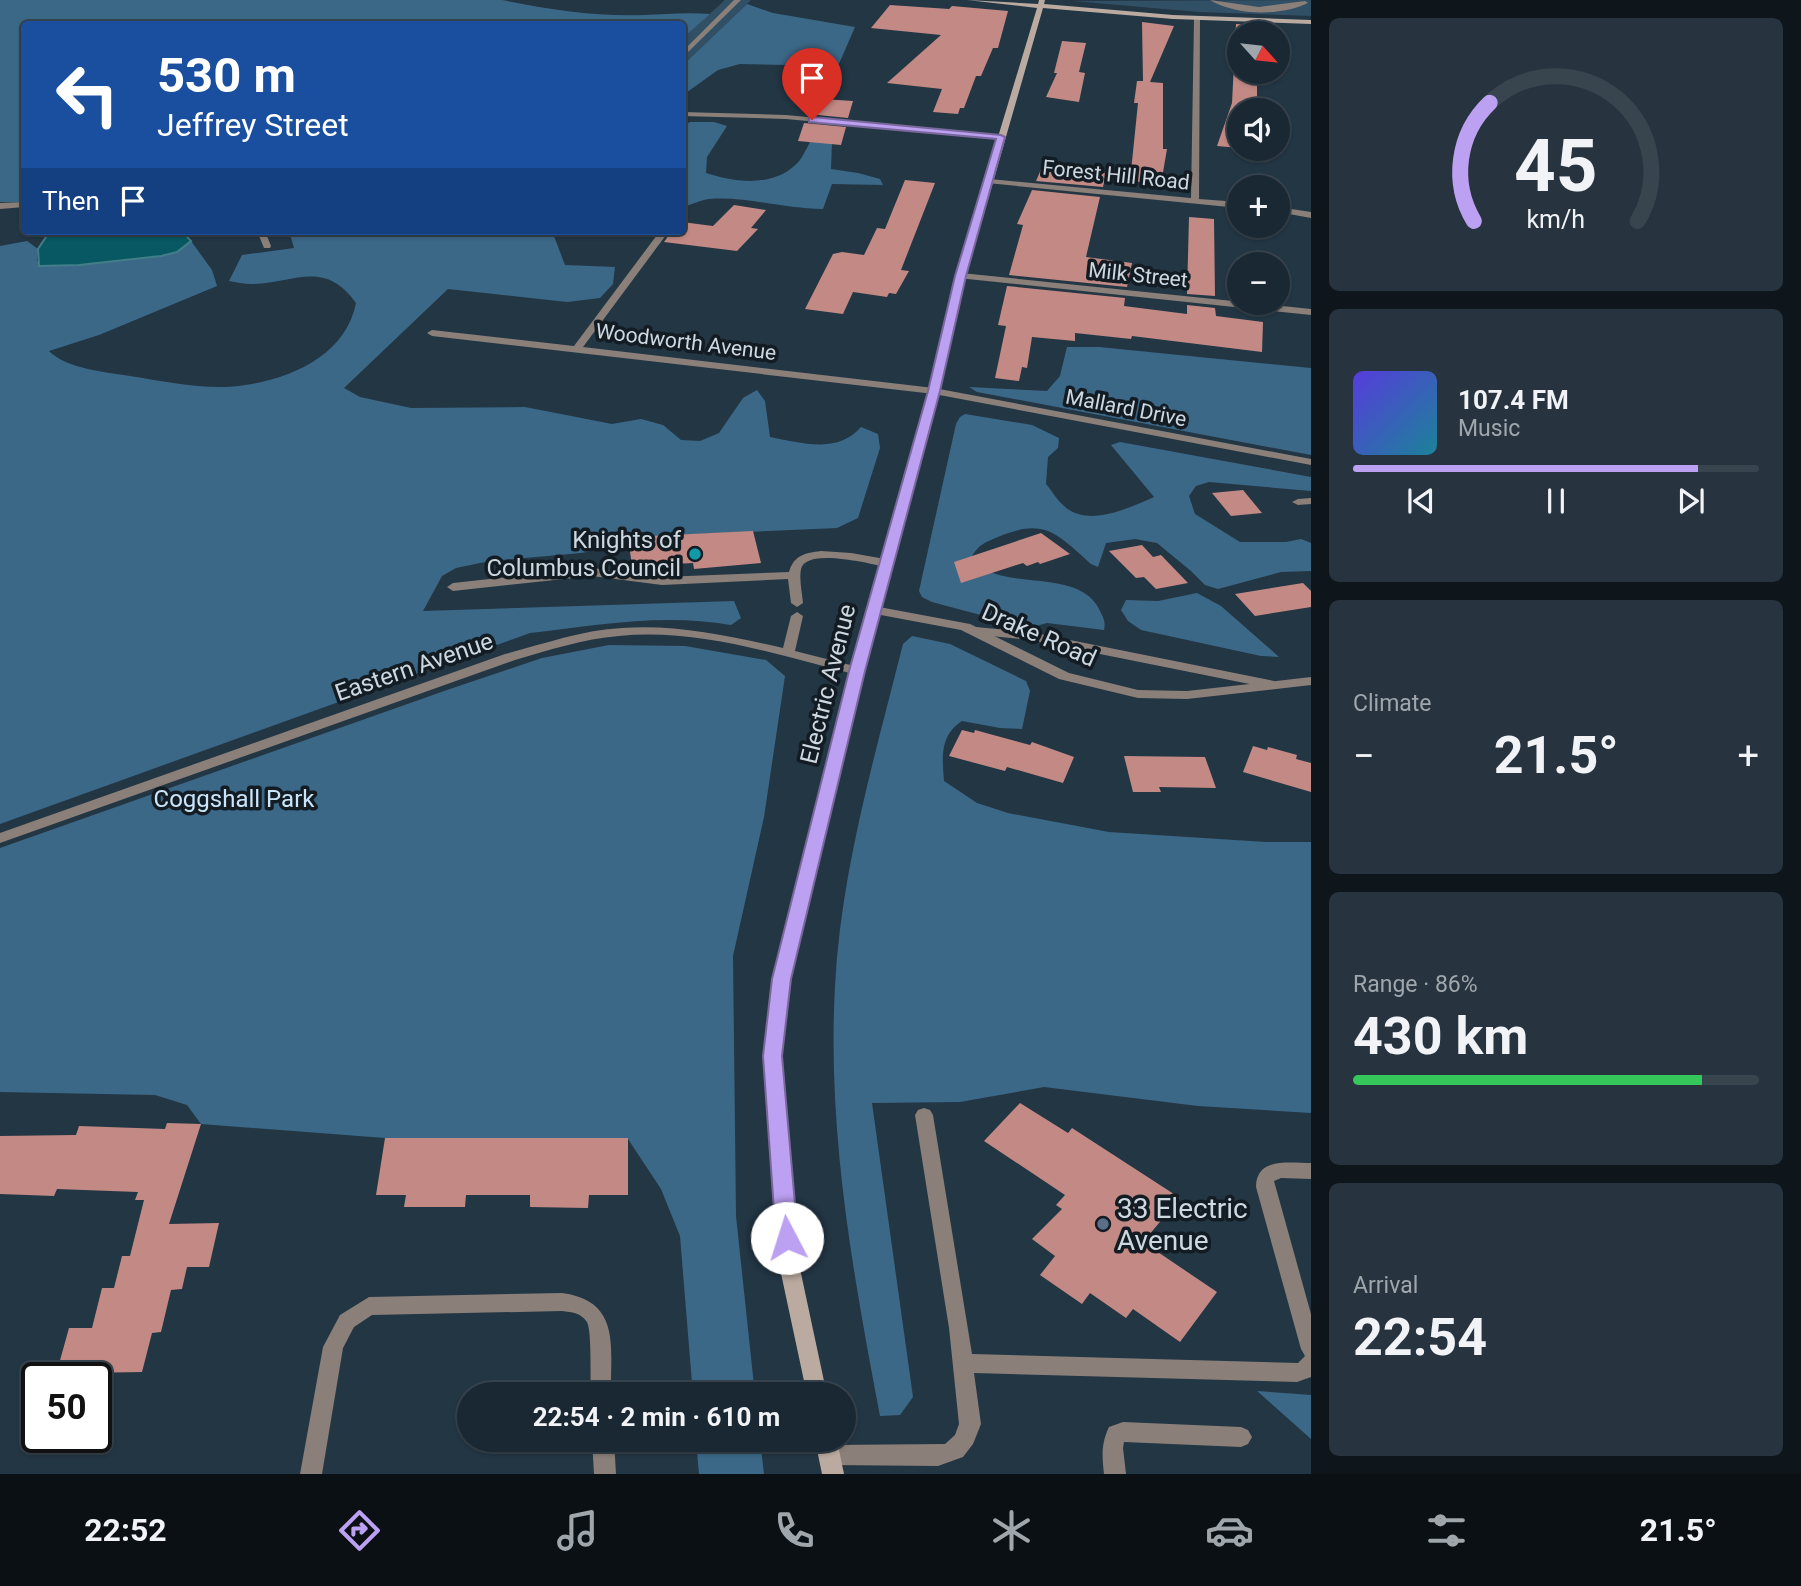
<!DOCTYPE html>
<meta charset="utf-8">
<style>
:root{--surface:#1a2833;--page:#27343f;--text:#f1f3f6;--muted:#9fa6ac;--line:#38444e;--accent:#bca0f2}
body{margin:0;font-family:Roboto,sans-serif;background:var(--page);color:var(--text);height:100vh;display:flex;flex-direction:column;font-size:26px;white-space:nowrap}
*{box-sizing:border-box;margin:0}
p{font-size:23px;color:var(--muted)}
.icon{flex:none;width:38px;height:38px;fill:none;stroke:currentColor;stroke-width:2;stroke-linecap:round;stroke-linejoin:round}
.map{position:relative;flex:1;overflow:hidden}
.drawer{display:flex;flex-direction:column;gap:18px;padding:18px;background:#0e161c;width:490px}
.drawer>*{flex:none}
.banner{position:absolute;left:21px;top:21px;width:665px;height:214px;border-radius:7px;box-shadow:0 2px 5px #0004,0 0 0 2px var(--line);background:#1a4fa0;color:#fff;overflow:hidden}
.needle{width:46px;rotate:117deg}
.controls{position:absolute;left:1227px;top:21px;display:grid;gap:14px}
.controls a{display:grid;place-items:center;width:63px;height:63px;border-radius:50%;background:var(--surface);box-shadow:0 2px 5px #0004,0 0 0 2px var(--line);font-size:35px}
.speed{position:absolute;left:21px;top:1362px;display:flex;gap:14px;font-size:35px;font-weight:700;text-align:center}
.speed>*{display:grid;place-content:center;width:91px;height:91px;border-radius:50%;background:var(--surface);box-shadow:0 2px 5px #0004,0 0 0 2px var(--line);line-height:1}
.speed .limit{border:4px solid #111;border-radius:10px;background:#fff;color:#111}
.pin{position:absolute;display:grid;place-items:center;width:60px;height:60px;color:#fff;margin:-72px -30px;border-radius:50% 50% 50% 0;rotate:-45deg;box-shadow:0 0 7px #0007}
.pin .icon{rotate:45deg}
.me{position:absolute;width:77px;margin:-38px;rotate:355deg;stroke-linejoin:round;filter:drop-shadow(0 0 5px #0008)}
.turn{display:flex;align-items:center;gap:24px;height:147px;padding:0 21px;font-size:32px}
.turn .icon{width:91px;height:91px;stroke-width:2.5}
.turn b{display:block;font-size:49px;line-height:60px}
.then{display:flex;align-items:center;height:66px;padding:0 21px;background:#0003;gap:14px;font-size:26px}
.big{font-size:52px;font-weight:700;line-height:1.1}
.drawer .widget{flex:1;display:flex;flex-direction:column;justify-content:center;gap:10px;min-width:0;padding:0 24px;border-radius:10px;background:var(--page)}
.drawer .dial{align-items:center;gap:0}
.dial svg{height:182px;overflow:visible;fill:none;stroke:var(--line);stroke-width:7;stroke-linecap:round;text-anchor:middle}
.dial text{fill:var(--text);stroke:none}
.song{display:flex;align-items:center;gap:21px}
.cover{width:84px;height:84px;border-radius:10px;background:linear-gradient(135deg,hsl(250 70% 55%),hsl(190 70% 35%))}
.played{height:7px;border-radius:4px;background:linear-gradient(90deg,var(--accent) 85%,var(--line) 85%)}
.keys{display:flex;justify-content:space-around;direction:ltr}
.heat{display:flex;justify-content:space-between;align-items:center;font-size:38px;direction:ltr}
.charge{height:10px;border-radius:5px;background:linear-gradient(90deg,#34c759 86%,var(--line) 0)}
.trip{position:absolute;left:457px;top:1382px;width:399px;height:70px;border-radius:35px;background:var(--surface);box-shadow:0 2px 5px #0004,0 0 0 2px var(--line);font-weight:700;line-height:70px;text-align:center}
.menu{display:flex;height:112px;justify-content:space-around;align-items:center;background:#0a1014;color:var(--muted)}
.menu .icon{width:49px;height:49px}
.menu .selected{color:var(--accent)}
.menu b{font-size:32px;color:var(--text)}
main{display:flex;flex:1;min-height:0}
.map>svg:first-child{display:block}
.green{fill:#315066}
.forest{fill:#3c6888}
.water{fill:#075862;stroke:#427e88;stroke-width:2}
.building{fill:#c38a85}
.lines{fill:none;stroke-linecap:round;stroke-linejoin:round}
.service{fill:#8a7f79;fill-rule:evenodd}
.minor{fill:#8a7f79;fill-rule:evenodd}
.secondary{fill:#baaaa0;fill-rule:evenodd}
.route{fill:#bca0f2;stroke:#7a689d;stroke-width:2}
.culture-dot{fill:#0f9aa8;stroke:#141c23;stroke-width:2.5}
.service-dot{fill:#5c6f8a;stroke:#141c23;stroke-width:2.5}
.labels{text-anchor:middle;dominant-baseline:central;stroke-width:7;stroke-linejoin:round;paint-order:stroke}
.far-street-label{font-size:21px;fill:#cdd8e1;stroke:#141c23}
.poi-label{font-size:24px;fill:#cdd8e1;stroke:#141c23;text-anchor:end}
.street-label{font-size:24px;fill:#cdd8e1;stroke:#141c23}
.park-label{font-size:24px;fill:#cae5fa;stroke:#141c23}
.near-poi-label{font-size:28px;fill:#cdd8e1;stroke:#141c23;text-anchor:start}
</style>
<main>
<div class="map">
<svg width="1311" height="1474" viewBox="0 0 1311 1474">
<rect width="100%" height="100%" fill="#233644"/>
<path class="green" d="M 725,0 L 751,0 L 683,65 L 683,38 Z
M 1311,0 L 1311,16 L 1199,12 L 1073,1 Z"/>
<path class="forest" d="M 0,0 L 502,0 C 546,9 598,17 644,15 C 666,14 687,12 710,14 L 683,38 L 682,24 L 24,24 L 24,202 L 0,202 Z
M 747,4 L 773,13 L 855,27 L 838,66 L 740,64 L 718,70 L 683,95 L 683,65 Z
M 690,122 L 714,122 L 727,126 L 707,157 L 706,173 C 736,183 777,188 800,160 C 805,153 809,143 814,135 L 832,141 L 831,169 L 858,173 L 880,179 L 883,185 L 832,184 L 823,209 C 785,209 746,196 709,199 C 700,200 691,205 683,207 L 683,126 Z
M 289,231 L 552,231 L 565,265 L 615,267 L 613,284 L 600,298 L 567,302 L 448,289 L 344,388 L 360,397 L 411,408 L 525,407 L 612,424 L 641,419 L 663,425 L 681,440 L 700,441 L 719,433 L 743,398 L 757,390 L 765,401 L 770,437 C 801,443 838,454 861,427 L 878,434 L 880,448 L 858,518 L 837,528 L 629,537 L 629,545 L 581,553 L 490,561 L 456,568 L 442,576 L 423,611 L 734,601 L 741,618 L 731,625 C 664,613 597,625 530,633 L 0,824 L 0,246 L 27,241 L 38,249 L 37,261 C 72,264 166,264 191,241 L 212,270 L 217,286 L 99,335 L 49,351 C 67,369 105,372 130,376 C 161,381 195,388 226,387 C 280,384 345,360 356,303 C 324,258 293,284 251,284 C 244,284 236,282 229,281 L 242,255 L 294,248 Z
M 1067,347 L 1099,347 L 1311,368 L 1311,455 L 977,392 L 969,387 L 1047,391 L 1060,376 Z
M 965,414 L 1032,425 L 1059,438 L 1058,448 L 1048,457 L 1046,484 C 1052,491 1057,500 1064,506 C 1088,528 1129,508 1154,497 L 1111,445 L 1120,442 L 1311,477 L 1311,491 L 1209,482 L 1196,486 L 1189,496 L 1195,514 L 1240,542 L 1286,542 L 1301,539 L 1311,543 L 1311,571 L 1281,572 L 1218,589 L 1205,585 L 1191,571 L 1157,543 L 1135,539 L 1106,543 L 1098,567 L 1091,564 C 1057,534 1045,517 998,537 C 986,542 979,544 972,556 C 993,595 1077,565 1099,609 C 1103,617 1106,621 1104,630 L 1047,623 L 1029,628 L 932,602 L 922,597 L 919,591 L 956,424 L 960,417 Z
M 1197,593 L 1221,606 L 1279,657 L 1261,656 L 1141,630 L 1128,621 L 1121,610 L 1126,600 L 1158,601 Z
M 912,636 L 950,644 L 1026,681 L 1030,691 L 1022,729 L 1000,728 L 962,721 C 940,735 942,757 944,781 L 977,803 L 1008,813 L 1109,832 L 1266,842 L 1311,842 L 1311,1113 L 1198,1106 L 1044,1087 L 960,1102 L 872,1103 L 913,1397 L 900,1415 L 880,1416 C 853,1274 827,1131 835,986 C 841,870 875,756 903,644 Z
M 609,645 L 685,646 L 766,660 L 785,676 L 764,817 L 733,956 L 736,1216 L 755,1395 L 693,1395 L 680,1236 L 661,1189 L 628,1139 L 385,1138 L 201,1124 L 187,1105 L 155,1095 L 0,1092 L 0,848 L 447,690 L 542,658 Z
M 1257,1391 L 1311,1395 L 1311,1439 Z
M 696,1440 L 760,1440 L 764,1474 L 699,1474 Z"/>
<path class="water" d="M 50,231 L 182,231 L 191,241 L 177,252 L 161,256 L 79,265 L 39,266 L 38,249 Z"/>
<path class="building" d="M 890,5 L 949,9 L 952,6 L 1008,11 L 998,48 L 993,48 L 981,76 L 976,76 L 964,108 L 960,108 L 958,114 L 933,112 L 942,89 L 887,83 L 941,35 L 871,28 Z
M 1142,22 L 1174,26 L 1150,82 L 1163,83 L 1163,149 L 1167,149 L 1161,184 L 1130,181 L 1138,103 L 1134,103 L 1137,81 L 1143,81 Z
M 1236,24 L 1256,25 L 1256,33 L 1239,33 L 1239,72 L 1257,72 L 1257,103 L 1264,103 L 1261,110 L 1239,110 L 1239,148 L 1217,146 L 1232,103 Z
M 1062,41 L 1086,43 L 1079,72 L 1085,73 L 1079,102 L 1046,97 L 1057,73 L 1054,73 Z
M 822,99 L 853,101 L 848,118 L 808,114 L 813,100 Z
M 804,123 L 846,127 L 841,145 L 798,141 Z
M 1042,167 L 1106,173 L 1103,187 L 1036,181 Z
M 905,180 L 935,183 L 901,270 L 909,271 L 896,294 L 889,293 L 887,297 L 853,292 L 843,314 L 805,309 L 833,254 L 842,252 L 864,255 L 877,228 L 885,229 Z
M 1032,190 L 1100,197 L 1086,257 L 1132,263 L 1127,287 L 1009,275 L 1023,225 L 1017,224 Z
M 734,205 L 766,210 L 751,228 L 758,229 L 737,251 L 664,242 L 672,231 L 682,231 L 682,222 L 713,226 Z
M 1189,217 L 1214,219 L 1215,296 L 1187,294 Z
M 1007,286 L 1125,298 L 1124,306 L 1187,314 L 1187,305 L 1215,308 L 1216,316 L 1263,322 L 1262,352 L 1132,336 L 1131,339 L 1075,333 L 1075,341 L 1032,337 L 1027,368 L 1022,367 L 1019,381 L 995,378 L 1006,326 L 998,325 Z
M 1243,490 L 1262,513 L 1231,516 L 1212,493 Z
M 753,531 L 761,563 L 694,569 L 693,563 L 632,566 L 628,537 Z
M 1041,533 L 1070,554 L 1040,564 L 1038,562 L 1027,566 L 1023,563 L 961,583 L 954,562 Z
M 1142,545 L 1153,557 L 1161,555 L 1188,583 L 1156,589 L 1144,577 L 1136,578 L 1109,551 Z
M 1303,583 L 1311,591 L 1311,607 L 1255,616 L 1235,594 Z
M 962,730 L 974,733 L 975,730 L 1030,745 L 1032,742 L 1074,757 L 1063,783 L 1007,767 L 1005,771 L 949,756 Z
M 1253,746 L 1267,750 L 1268,747 L 1297,755 L 1296,759 L 1311,763 L 1311,792 L 1243,772 Z
M 1124,756 L 1205,757 L 1216,788 L 1159,787 L 1161,792 L 1133,792 Z
M 1020,1103 L 1068,1133 L 1072,1128 L 1180,1198 L 1143,1242 L 1217,1292 L 1180,1342 L 1133,1309 L 1126,1318 L 1090,1293 L 1082,1304 L 1040,1275 L 1055,1256 L 1032,1239 L 1062,1209 L 1056,1205 L 1065,1195 L 984,1141 Z
M 167,1123 L 201,1124 L 169,1224 L 219,1223 L 209,1267 L 187,1267 L 182,1289 L 171,1290 L 161,1332 L 152,1333 L 142,1372 L 83,1373 L 86,1363 L 59,1364 L 69,1328 L 92,1328 L 102,1288 L 114,1288 L 122,1256 L 130,1256 L 144,1200 L 135,1200 L 138,1192 L 57,1189 L 54,1196 L 0,1194 L 0,1136 L 76,1135 L 79,1126 L 165,1129 Z
M 385,1138 L 628,1138 L 628,1195 L 589,1195 L 588,1208 L 530,1207 L 530,1195 L 466,1195 L 465,1207 L 404,1207 L 406,1195 L 376,1195 Z"/>
<g class="lines">
<path class="service" d="M 734,0 L 741,0 L 682,58 L 682,52 Z
M 1210,0 L 1259,7 L 1305,1 L 1308,3 C 1281,16 1236,16 1210,0 Z
M 24,202 L 24,207 L 0,209 L 0,203 Z
M 257,231 L 265,231 L 271,246 L 270,248 L 264,248 Z
M 1311,498 L 1311,504 L 1298,505 L 1292,502 L 1298,499 Z
M 821,551 L 851,553 L 891,560 L 893,563 L 887,567 C 871,564 806,547 801,569 C 799,579 802,592 803,603 L 797,607 L 791,603 L 788,579 L 662,585 L 592,576 L 453,591 L 447,587 L 453,583 L 592,568 L 662,577 L 789,572 C 794,555 805,553 821,551 Z
M 797,612 L 803,616 L 795,651 L 862,668 L 864,671 L 862,674 L 857,675 C 781,656 700,628 619,636 C 583,639 549,650 515,660 L 0,843 L 0,833 L 505,654 C 544,644 582,630 622,628 C 676,624 730,636 783,648 L 791,616 Z
M 976,627 L 1030,632 L 1274,681 L 1281,685 L 1274,689 L 1030,640 L 971,634 L 970,631 L 971,628 Z
M 924,1108 L 930,1110 L 933,1115 L 972,1354 L 1298,1363 L 1305,1356 L 1301,1349 L 1256,1187 C 1256,1157 1289,1163 1311,1163 L 1311,1179 L 1281,1178 L 1274,1181 L 1311,1314 L 1311,1377 L 1297,1382 L 974,1373 L 981,1424 L 973,1444 L 963,1457 L 938,1466 L 830,1465 L 822,1462 L 819,1455 L 822,1448 L 830,1445 L 945,1444 L 955,1435 L 959,1424 L 949,1328 L 915,1115 L 918,1110 Z
M 562,1293 C 622,1301 610,1348 611,1395 L 591,1395 C 590,1381 592,1331 587,1322 C 581,1313 572,1312 562,1311 L 372,1315 L 354,1327 L 343,1348 L 322,1474 L 300,1474 L 323,1347 L 340,1315 L 369,1297 Z
M 1123,1422 L 1241,1427 L 1248,1430 L 1252,1437 L 1248,1444 L 1241,1447 L 1124,1442 L 1123,1448 L 1126,1474 L 1104,1474 C 1102,1456 1101,1444 1109,1427 Z
M 592,1440 L 614,1440 L 616,1474 L 594,1474 Z"/>
<path class="minor" d="M 1197,16 L 1200,18 L 1199,199 L 1239,202 L 1239,208 L 987,183 L 987,179 L 990,179 L 1191,198 L 1194,18 Z
M 682,112 L 786,115 L 1001,135 L 1005,137 L 1001,139 L 786,119 L 682,116 Z
M 1278,207 L 1311,212 L 1311,218 L 1278,212 Z
M 660,231 L 669,231 L 583,347 L 934,388 L 1311,459 L 1311,465 L 934,394 L 432,336 L 427,333 L 432,330 L 574,346 Z
M 961,273 L 1311,309 L 1311,315 L 958,278 L 958,274 Z
M 874,606 L 970,624 L 1069,673 L 1138,690 L 1187,691 L 1311,677 L 1311,685 L 1187,699 L 1138,698 L 1059,679 L 961,630 L 870,613 L 868,610 Z"/>
<path class="secondary" d="M 967,0 L 1038,4 L 1039,0 L 1045,0 L 1044,4 L 1173,15 L 1311,20 L 1311,24 L 1173,19 L 1043,8 L 966,276 L 939,391 L 864,671 L 789,979 L 781,1056 L 799,1264 L 827,1395 L 807,1395 L 779,1264 L 763,1056 L 773,979 L 850,671 L 929,391 L 956,276 L 1037,8 Z
M 815,1440 L 837,1440 L 844,1474 L 822,1474 Z"/>
</g>
<path class="route" d="M 812,117 L 1001,135 L 1005,137 L 966,276 L 940,391 L 865,671 L 791,979 L 782,1056 L 798,1238 L 794,1244 L 787,1247 L 779,1244 L 776,1238 L 763,1056 L 772,979 L 849,671 L 928,391 L 955,276 L 996,139 L 809,122 L 809,118 Z"/>
<circle class="culture-dot" cx="695" cy="554" r="7"/>
<circle class="service-dot" cx="1103" cy="1224" r="7"/>
<g class="labels">
<g class="far-street-label">
<text transform="translate(1116 175) rotate(6)">Forest Hill Road</text>
<text transform="translate(1138 275) rotate(6)">Milk Street</text>
<text transform="translate(686 342) rotate(7)">Woodworth Avenue</text>
<text transform="translate(1126 408) rotate(11)">Mallard Drive</text>
</g>
<g class="poi-label">
<text x="681" y="540">Knights of<tspan x="681" dy="28">Columbus Council</tspan></text>
</g>
<g class="street-label">
<text transform="translate(1039 635) rotate(24)">Drake Road</text>
<text transform="translate(414 667) rotate(-19)">Eastern Avenue</text>
<text transform="translate(828 684) rotate(-76)">Electric Avenue</text>
</g>
<g class="park-label">
<text x="234" y="799">Coggshall Park</text>
</g>
<g class="near-poi-label">
<text x="1117" y="1208">33 Electric<tspan x="1117" dy="32">Avenue</tspan></text>
</g>
</g>
</svg>
<div class="controls">
<a><svg class="needle" viewBox="-14 -14 28 28"><path d="M0-13l5 13h-10z" fill="#e53935"/><path d="M0 13l5-13h-10z" fill="#9fa6ac"/></svg></a>
<a><svg class="icon" aria-label="sound" viewBox="0 0 24 24"><path d="M4 9h4l5-4v14l-5-4H4zM17 9q2 3 0 6"/></svg></a>
<a>+</a>
<a>−</a>
</div>
<div class="speed"><div class="limit">50</div></div>
<div class="pin" style="left:812px;top:120px;background:#d93025"><svg class="icon" aria-label="arrive" viewBox="0 0 24 24"><path d="M6 21V4h12l-3 4 3 4H6"/></svg></div>
<svg class="me" style="left:787px;top:1238px" viewBox="-20 -20 40 40"><circle r="19" fill="#fff"/><path d="M0-13L10 11 0 6-10 11z" fill="#bca0f2"/></svg>
<div class="trip">22:54 · 2 min · 610 m</div>
<div class="banner">
<div class="turn"><svg class="icon" aria-label="left" viewBox="0 0 24 24"><path d="M17 20v-9H6M10 6l-5 5 5 5"/></svg><div><b>530 m</b>Jeffrey Street</div></div>
<div class="then">Then<svg class="icon" aria-label="arrive" viewBox="0 0 24 24"><path d="M6 21V4h12l-3 4 3 4H6"/></svg></div>
</div>
</div>
<section class="drawer">
<div class="widget dial"><svg viewBox="0 0 100 80">
<path d="M14 69A42 42 0 1 1 86 69"/>
<path d="M14 69A42 42 0 0 1 21 17" stroke="#bca0f2"/>
<text x="50" y="56" font-size="32" font-weight="700">45</text>
<text x="50" y="72" font-size="11">km/h</text>
</svg></div>
<div class="widget">
<div class="song"><i class="cover"></i><div><b>107.4 FM</b><p>Music</p></div></div>
<div class="played"></div>
<div class="keys"><svg class="icon" aria-label="previous" viewBox="0 0 24 24"><path d="M18 5L8 12l10 7zM5 5v14"/></svg><svg class="icon" aria-label="pause" viewBox="0 0 24 24"><path d="M8 5v14M16 5v14"/></svg><svg class="icon" aria-label="next" viewBox="0 0 24 24"><path d="M6 5l10 7-10 7zM19 5v14"/></svg></div>
</div>
<div class="widget"><p>Climate</p>
<div class="heat"><a>−</a><b class="big">21.5°</b><a>+</a></div>
</div>
<div class="widget"><p>Range · 86%</p><b class="big">430 km</b><div class="charge"></div></div>
<div class="widget"><p>Arrival</p><b class="big">22:54</b></div>
</section>
</main>
<nav class="menu">
<b>22:52</b>
<svg class="icon selected" aria-label="directions" viewBox="0 0 24 24"><path d="M12 3l9 9-9 9-9-9zM9 14v-3h6M13 9l2 2-2 2"/></svg>
<svg class="icon" aria-label="music" viewBox="0 0 24 24"><path d="M9 18V5l10-2v13"/><circle cx="6" cy="18" r="3"/><circle cx="16" cy="16" r="3"/></svg>
<svg class="icon" aria-label="phone" viewBox="0 0 24 24"><path d="M5 4h4l2 5-3 2q2 4 5 5l2-3 5 2v4C11 20 4 13 5 4z"/></svg>
<svg class="icon" aria-label="climate" viewBox="0 0 24 24"><path d="M12 3v18M4 7l16 10M4 17L20 7"/></svg>
<svg class="icon" aria-label="car" viewBox="0 0 24 24"><path d="M5 17H2v-5l4-1 3-4h7l3 4 3 1v5h-3M9 17h6M6 11h13"/><circle cx="7" cy="17" r="2"/><circle cx="17" cy="17" r="2"/></svg>
<svg class="icon" aria-label="filters" viewBox="0 0 24 24"><path d="M4 7h16M4 17h16"/><circle cx="9" cy="7" r="2"/><circle cx="15" cy="17" r="2"/></svg>
<b>21.5°</b>
</nav>
